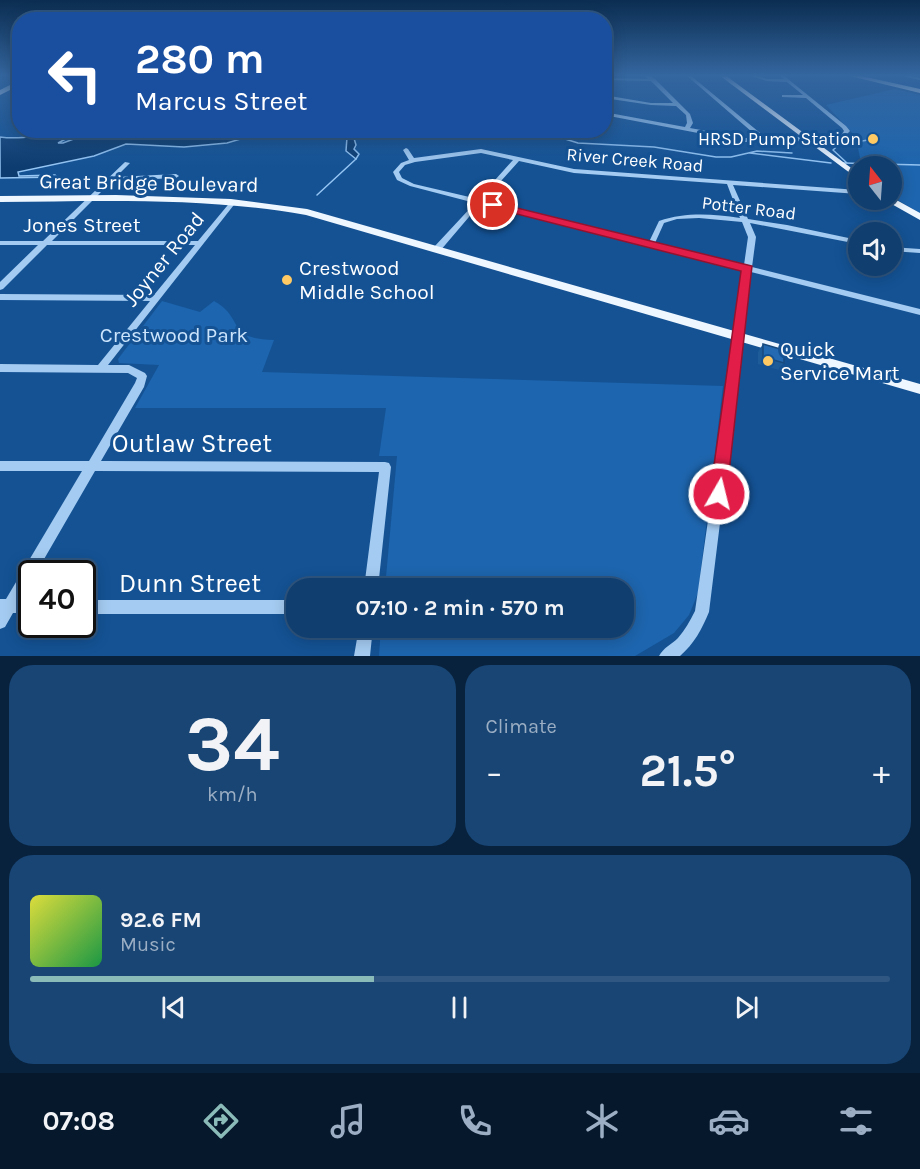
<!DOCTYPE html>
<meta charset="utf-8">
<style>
:root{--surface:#0f3e6f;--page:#184574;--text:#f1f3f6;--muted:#9baec3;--line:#2f5782;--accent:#8bbbb9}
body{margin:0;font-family:Karla,sans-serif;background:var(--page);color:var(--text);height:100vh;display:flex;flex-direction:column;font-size:22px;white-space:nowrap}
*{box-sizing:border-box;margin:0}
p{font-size:20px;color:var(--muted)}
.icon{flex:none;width:33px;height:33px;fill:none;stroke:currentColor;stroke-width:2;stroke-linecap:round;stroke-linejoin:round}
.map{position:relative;height:656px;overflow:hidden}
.sheet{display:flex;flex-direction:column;gap:9px;padding:9px;background:#08223d;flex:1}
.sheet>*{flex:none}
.top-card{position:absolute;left:12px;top:12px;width:600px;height:126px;border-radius:24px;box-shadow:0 3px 15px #0003,0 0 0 2px var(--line);background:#1a4fa0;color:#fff;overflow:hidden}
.needle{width:39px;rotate:343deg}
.fabs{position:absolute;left:848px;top:156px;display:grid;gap:12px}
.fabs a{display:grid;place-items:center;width:54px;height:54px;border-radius:50%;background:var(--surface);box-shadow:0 3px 15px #0003,0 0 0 2px var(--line);font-size:30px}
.speed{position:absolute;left:18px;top:560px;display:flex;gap:12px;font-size:30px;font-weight:700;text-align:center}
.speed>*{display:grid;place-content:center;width:78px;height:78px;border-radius:50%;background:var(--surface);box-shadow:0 3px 15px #0003,0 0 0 2px var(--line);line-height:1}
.speed .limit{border:3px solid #111;border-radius:9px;background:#fff;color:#111}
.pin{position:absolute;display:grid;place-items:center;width:51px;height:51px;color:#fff;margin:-26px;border:3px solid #fff;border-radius:50%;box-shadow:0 2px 6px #0007}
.me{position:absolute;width:66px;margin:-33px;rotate:8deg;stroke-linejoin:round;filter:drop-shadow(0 0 4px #0008)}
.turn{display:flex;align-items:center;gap:21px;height:126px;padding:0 24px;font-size:27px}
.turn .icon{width:78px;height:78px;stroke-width:2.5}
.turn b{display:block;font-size:42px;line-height:51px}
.big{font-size:45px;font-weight:700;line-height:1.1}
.sheet .tile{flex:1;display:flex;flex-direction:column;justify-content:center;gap:9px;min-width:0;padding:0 21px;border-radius:24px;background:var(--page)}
.sheet .dial{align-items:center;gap:0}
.dial b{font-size:78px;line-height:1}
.song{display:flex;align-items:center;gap:18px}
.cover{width:72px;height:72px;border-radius:9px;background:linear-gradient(135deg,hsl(60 70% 55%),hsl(140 70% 35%))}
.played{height:6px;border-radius:3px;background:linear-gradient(90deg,var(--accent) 40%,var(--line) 40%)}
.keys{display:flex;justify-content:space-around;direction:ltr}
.heat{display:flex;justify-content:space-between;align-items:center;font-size:33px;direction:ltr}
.sheet .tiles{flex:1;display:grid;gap:9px;grid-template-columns:1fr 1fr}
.tile:last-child{grid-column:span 2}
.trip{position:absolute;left:286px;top:578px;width:348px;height:60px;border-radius:24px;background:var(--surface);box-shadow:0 3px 15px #0003,0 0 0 2px var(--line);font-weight:700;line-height:60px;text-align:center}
.dock{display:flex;height:96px;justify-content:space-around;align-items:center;background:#06192c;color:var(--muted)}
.dock .icon{width:42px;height:42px}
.dock .current{color:var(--accent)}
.dock b{font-size:27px;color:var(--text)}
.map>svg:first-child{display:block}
.green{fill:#1d65ae}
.water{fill:#0d3c70;stroke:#96c6f4;stroke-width:1.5}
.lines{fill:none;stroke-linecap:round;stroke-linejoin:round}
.stream{stroke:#96c6f4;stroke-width:1.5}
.minor{fill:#a4cbf1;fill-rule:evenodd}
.major{fill:#eef6ff;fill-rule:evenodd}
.highway{fill:#fff;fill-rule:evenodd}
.wall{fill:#1e5b99}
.building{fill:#236ab2;stroke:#184a7d;stroke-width:1.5}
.route{fill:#e11d48;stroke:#92132f;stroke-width:1.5}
.poi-dot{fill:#ffca64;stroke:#145294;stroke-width:2}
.labels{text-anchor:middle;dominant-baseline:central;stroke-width:6;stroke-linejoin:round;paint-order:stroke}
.far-poi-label{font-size:18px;fill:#fff;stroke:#145294;text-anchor:end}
.far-street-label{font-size:18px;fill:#fff;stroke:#145294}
.street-label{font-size:21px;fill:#fff;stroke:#145294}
.poi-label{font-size:21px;fill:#fff;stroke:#145294;text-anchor:start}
.park-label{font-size:21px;fill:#cbe4fc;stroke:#145294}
.near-street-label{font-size:26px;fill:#fff;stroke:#145294}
</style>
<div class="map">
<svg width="920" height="656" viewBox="0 0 920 656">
<rect width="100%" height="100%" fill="#145294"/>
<path class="green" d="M 895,89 L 920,95 L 920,213 L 891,196 L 891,166 L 865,166 L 860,158 L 856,137 L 826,105 Z
M 162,301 L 200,312 L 214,301 C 245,318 225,339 274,340 L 262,372 L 723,386 L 698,593 L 689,615 L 674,633 L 635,656 L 379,656 L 381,627 L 624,627 L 624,588 L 385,588 L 397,456 L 379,456 L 386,408 L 135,408 L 159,365 L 119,363 L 118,359 Z"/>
<path class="water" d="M 98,130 L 355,132 L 368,131 L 353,135 L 356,145 L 354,149 L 359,154 L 356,159 L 346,151 L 347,137 L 342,133 L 295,131 L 290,132 L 289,138 L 285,139 L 276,135 L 258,134 L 227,143 L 184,147 L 126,144 L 94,156 L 18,172 L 19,176 L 55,175 L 57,177 L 0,178 L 0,137 C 29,141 53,130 81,131 L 58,143 L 63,143 Z"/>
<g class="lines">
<path class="stream" d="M 536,130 L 578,143 L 654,147 L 716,157 L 731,157 L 757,151 L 792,153
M 856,142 L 868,140
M 750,153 L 831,163
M 843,163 L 920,165
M 847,163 L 833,150 L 842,142 L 848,141
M 317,195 L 356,159"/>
<path class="minor" d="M 645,75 L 649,75 L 655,79 L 690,114 L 693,123 L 690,128 L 745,138 L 759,138 L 686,75 L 690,75 L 766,138 L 807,137 L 842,134 L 844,131 L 842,128 L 806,98 L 782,97 L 782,95 L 803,95 L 787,82 L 767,81 L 748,75 L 754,75 L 767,79 L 784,79 L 779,75 L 783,75 L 846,126 L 850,131 L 844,137 L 807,141 L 745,142 L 604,115 L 604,112 L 685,127 L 687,123 L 686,115 L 676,106 L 651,105 L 604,98 L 604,95 L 651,103 L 673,103 L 651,81 L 604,80 L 604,78 L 648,79 Z
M 898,75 L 905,75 L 920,78 L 920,80 Z
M 406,148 L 408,149 L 414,158 L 481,149 L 574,169 L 858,190 L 858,194 L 733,185 L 748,219 L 787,225 L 858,240 L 858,244 L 750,223 L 756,237 L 752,267 L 920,309 L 920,315 L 751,272 L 709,612 C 702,629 694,644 680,656 L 659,656 C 663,648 672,644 678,638 C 685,630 690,621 695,611 L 744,270 L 480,204 L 440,251 L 434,251 L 434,247 L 475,203 L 410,186 L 397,180 L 393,172 L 401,163 L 409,160 L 403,150 ZM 481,153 L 513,160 L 478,199 L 414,184 L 402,178 L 399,172 L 405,165 L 415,162 ZM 519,161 L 574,173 L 727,184 L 740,218 C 712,214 686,212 659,221 L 649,242 L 483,201 ZM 699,218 L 742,222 L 748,237 L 744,265 L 655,243 L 664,223 L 677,219 Z
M 125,162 L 130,163 L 116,177 L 176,174 L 179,176 L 176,178 L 112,181 L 52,241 L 198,241 L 232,200 L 236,200 L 237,201 L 108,365 L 129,365 L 145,373 L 147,376 L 144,387 L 101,461 L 385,462 L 389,463 L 391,467 L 378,588 L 364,588 L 379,472 L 95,471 L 36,573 L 32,573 L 32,581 L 21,599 L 32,599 L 32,613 L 13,613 L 5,627 L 0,629 L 0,599 L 6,599 L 82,471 L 0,471 L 0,461 L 89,461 L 135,383 L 137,378 L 128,373 L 0,372 L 0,364 L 98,365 L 150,301 L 0,300 L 0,294 L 154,295 L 195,245 L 47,245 L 3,289 L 0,290 L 0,282 L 38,245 L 0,245 L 0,241 L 43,241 Z
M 891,247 L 920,249 L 920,253 L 891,251 Z
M 82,600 L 297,600 L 297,614 L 82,614 Z
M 359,627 L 373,627 L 370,656 L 354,656 Z"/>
<path class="major" d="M 719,75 L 725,75 L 858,173 L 858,179 Z
M 20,80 L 20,85 L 0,95 L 0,90 Z
M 116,195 L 231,199 L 307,209 L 920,384 L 920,394 L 306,215 C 204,197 103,201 0,202 L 0,196 Z
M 891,197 L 920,213 L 920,220 L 888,202 L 887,200 L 891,200 Z"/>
<path class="highway" d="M 846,75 L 857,75 L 920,89 L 920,93 Z"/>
</g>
<path class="wall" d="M 763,344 L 784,363 L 779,370 L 758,364 L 758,352 Z"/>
<path class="building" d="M 763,344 L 784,350 L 784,363 L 763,357 Z"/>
<linearGradient id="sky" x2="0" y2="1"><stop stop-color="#0b2d51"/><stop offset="0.45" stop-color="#34669f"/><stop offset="1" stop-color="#34669f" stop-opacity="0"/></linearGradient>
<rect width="920" height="167" fill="url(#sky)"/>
<path class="route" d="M 493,202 L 752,266 L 726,500 L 719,502 L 713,500 L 710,494 L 741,271 L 489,207 L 489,203 Z"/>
<g class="poi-dot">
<circle cx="873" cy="139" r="6"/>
<circle cx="287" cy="280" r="6"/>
<circle cx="768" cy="361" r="6"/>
</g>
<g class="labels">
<g class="far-poi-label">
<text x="861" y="139">HRSD Pump Station</text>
</g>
<g class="far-street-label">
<text transform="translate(635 160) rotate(5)">River Creek Road</text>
<text transform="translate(749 208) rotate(7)">Potter Road</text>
</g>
<g class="street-label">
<text transform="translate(149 183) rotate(1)">Great Bridge Boulevard</text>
<text x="82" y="225">Jones Street</text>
<text transform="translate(164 259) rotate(-51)">Joyner Road</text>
</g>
<g class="poi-label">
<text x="299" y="268">Crestwood<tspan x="299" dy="24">Middle School</tspan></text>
<text x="780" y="349">Quick<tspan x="780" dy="24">Service Mart</tspan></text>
</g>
<g class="park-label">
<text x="174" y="335">Crestwood Park</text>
</g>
<g class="near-street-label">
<text x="192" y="443">Outlaw Street</text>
<text x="190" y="583">Dunn Street</text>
</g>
</g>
</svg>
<div class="fabs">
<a><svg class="needle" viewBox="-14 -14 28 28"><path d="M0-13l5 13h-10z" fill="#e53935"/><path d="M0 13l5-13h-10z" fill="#9baec3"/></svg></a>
<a><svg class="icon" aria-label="sound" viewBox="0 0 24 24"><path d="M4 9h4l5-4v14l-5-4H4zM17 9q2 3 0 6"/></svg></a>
</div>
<div class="speed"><div class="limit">40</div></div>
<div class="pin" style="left:493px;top:205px;background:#d93025"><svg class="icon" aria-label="arrive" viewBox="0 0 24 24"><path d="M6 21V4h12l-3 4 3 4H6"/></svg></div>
<svg class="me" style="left:719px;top:494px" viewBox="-20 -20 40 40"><circle r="17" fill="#e11d48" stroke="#fff" stroke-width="3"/><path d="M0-11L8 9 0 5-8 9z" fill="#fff"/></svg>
<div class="trip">07:10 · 2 min · 570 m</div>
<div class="top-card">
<div class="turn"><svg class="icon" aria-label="left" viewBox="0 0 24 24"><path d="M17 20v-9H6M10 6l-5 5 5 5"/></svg><div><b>280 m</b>Marcus Street</div></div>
</div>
</div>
<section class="sheet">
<div class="tiles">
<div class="tile dial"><b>34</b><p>km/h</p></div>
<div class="tile"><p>Climate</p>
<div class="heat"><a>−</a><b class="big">21.5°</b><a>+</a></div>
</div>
<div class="tile">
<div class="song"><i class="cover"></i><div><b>92.6 FM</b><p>Music</p></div></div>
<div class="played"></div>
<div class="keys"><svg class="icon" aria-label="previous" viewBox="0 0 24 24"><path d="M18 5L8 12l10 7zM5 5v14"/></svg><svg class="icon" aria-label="pause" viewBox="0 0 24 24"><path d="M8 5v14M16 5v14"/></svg><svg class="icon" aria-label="next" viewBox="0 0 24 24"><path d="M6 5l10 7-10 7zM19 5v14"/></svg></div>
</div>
</div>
</section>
<nav class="dock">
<b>07:08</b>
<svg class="icon current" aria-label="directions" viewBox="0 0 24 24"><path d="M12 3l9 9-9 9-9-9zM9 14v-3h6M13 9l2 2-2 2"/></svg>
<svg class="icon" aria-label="music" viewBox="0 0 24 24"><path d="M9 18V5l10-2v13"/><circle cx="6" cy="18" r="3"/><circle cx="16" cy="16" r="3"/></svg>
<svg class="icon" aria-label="phone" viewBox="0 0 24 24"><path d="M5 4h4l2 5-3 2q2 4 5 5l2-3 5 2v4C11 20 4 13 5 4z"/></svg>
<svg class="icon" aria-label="climate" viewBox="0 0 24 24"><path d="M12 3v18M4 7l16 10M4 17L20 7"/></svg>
<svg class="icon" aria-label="car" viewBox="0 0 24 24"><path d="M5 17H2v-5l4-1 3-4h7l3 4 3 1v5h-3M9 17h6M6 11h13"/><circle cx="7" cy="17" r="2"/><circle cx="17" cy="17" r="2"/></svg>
<svg class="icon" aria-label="filters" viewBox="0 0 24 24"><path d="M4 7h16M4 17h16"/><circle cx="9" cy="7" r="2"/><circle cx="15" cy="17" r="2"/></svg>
</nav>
